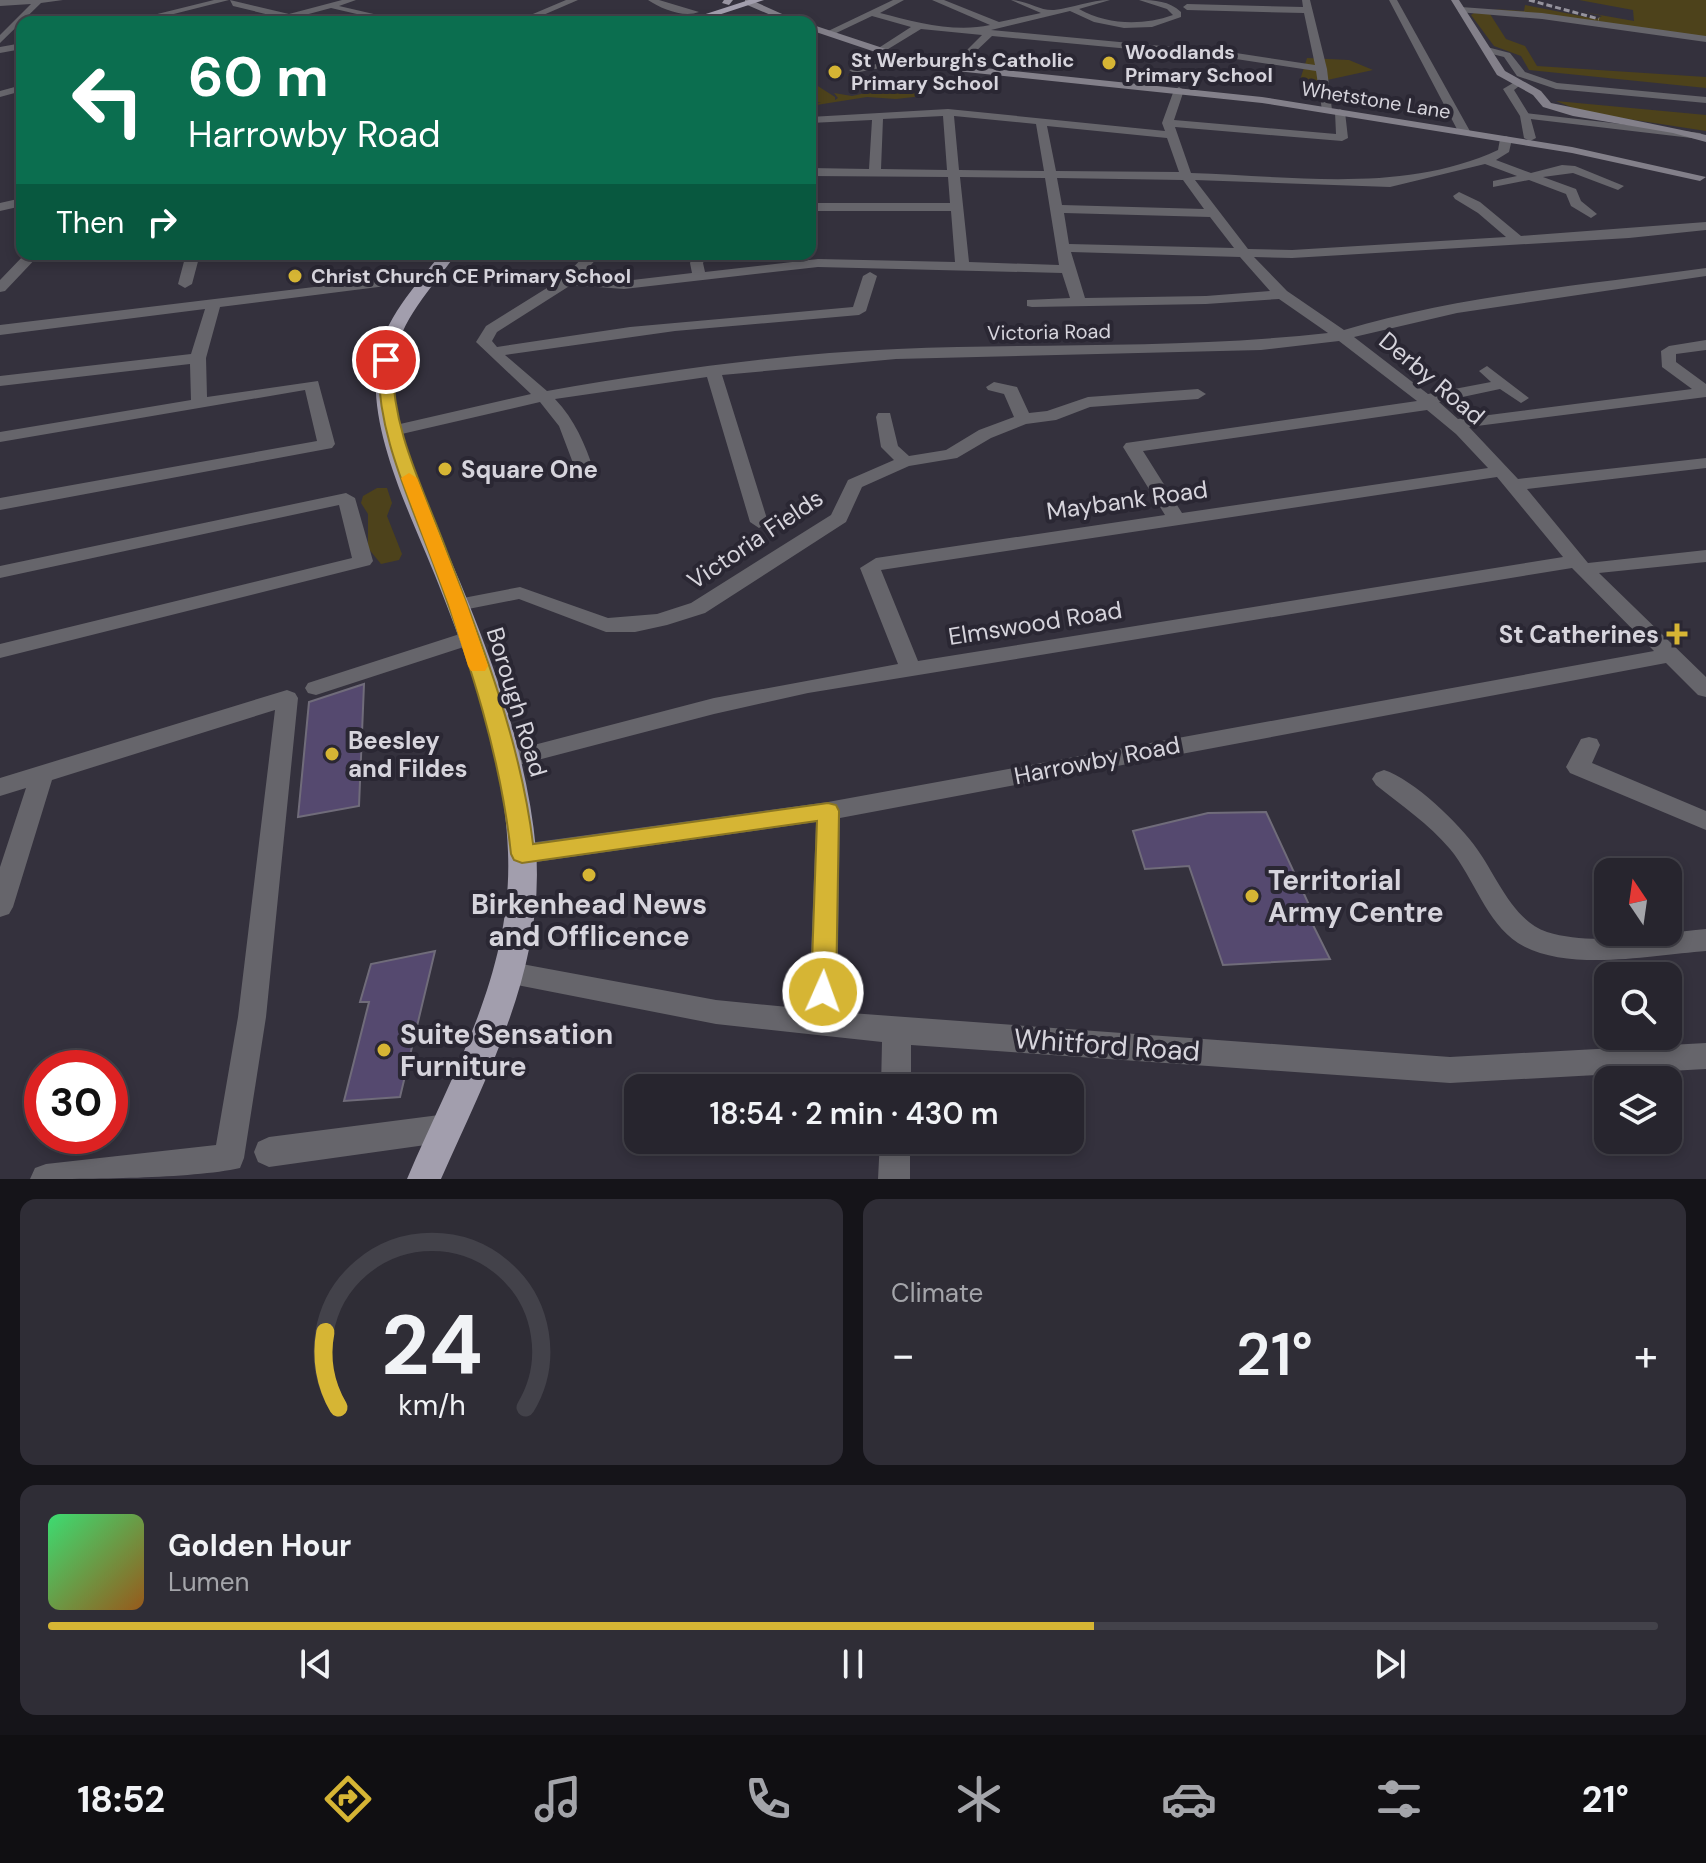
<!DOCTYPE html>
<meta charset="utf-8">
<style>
:root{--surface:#27252e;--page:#2f2d36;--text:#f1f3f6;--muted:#a4a5aa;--line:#43424a;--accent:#d6b534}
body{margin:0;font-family:"DM Sans",sans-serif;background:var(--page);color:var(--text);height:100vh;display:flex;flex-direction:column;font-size:30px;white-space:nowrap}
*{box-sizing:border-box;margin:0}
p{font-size:26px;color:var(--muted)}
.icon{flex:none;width:44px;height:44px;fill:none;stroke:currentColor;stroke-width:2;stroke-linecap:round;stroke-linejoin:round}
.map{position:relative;height:1179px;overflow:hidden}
.side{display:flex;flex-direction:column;gap:20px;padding:20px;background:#151419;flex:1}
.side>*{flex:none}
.banner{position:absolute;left:16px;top:16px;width:800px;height:244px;border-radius:16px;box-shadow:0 4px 12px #0003,0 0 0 2px var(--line);background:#0b6e4f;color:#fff;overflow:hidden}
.needle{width:52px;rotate:347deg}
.tools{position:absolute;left:1594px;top:858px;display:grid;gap:16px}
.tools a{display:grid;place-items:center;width:88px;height:88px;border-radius:16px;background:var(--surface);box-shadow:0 4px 12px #0003,0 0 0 2px var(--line);font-size:40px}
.speed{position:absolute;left:24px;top:1050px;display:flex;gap:16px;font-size:40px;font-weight:700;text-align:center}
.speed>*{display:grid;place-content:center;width:104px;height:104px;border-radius:50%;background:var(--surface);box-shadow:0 4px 12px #0003,0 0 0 2px var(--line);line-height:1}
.speed .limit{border:12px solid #d22;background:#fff;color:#111}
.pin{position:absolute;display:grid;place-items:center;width:68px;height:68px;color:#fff;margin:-34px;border:4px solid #fff;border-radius:50%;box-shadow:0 2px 8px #0007}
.me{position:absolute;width:88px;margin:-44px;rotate:2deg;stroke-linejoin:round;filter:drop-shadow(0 0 6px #0008)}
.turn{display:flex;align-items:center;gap:28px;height:168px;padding:0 40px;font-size:36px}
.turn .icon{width:104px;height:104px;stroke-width:2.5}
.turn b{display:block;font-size:56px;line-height:68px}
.then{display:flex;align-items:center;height:76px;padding:0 40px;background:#0003;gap:16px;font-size:30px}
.big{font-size:60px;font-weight:600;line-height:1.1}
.side .tile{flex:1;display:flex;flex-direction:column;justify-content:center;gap:12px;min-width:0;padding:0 28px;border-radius:16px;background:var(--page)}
.side .dial{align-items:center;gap:0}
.dial svg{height:208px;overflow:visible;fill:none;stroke:var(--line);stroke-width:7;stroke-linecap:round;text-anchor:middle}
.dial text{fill:var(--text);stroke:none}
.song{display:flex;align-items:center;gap:24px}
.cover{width:96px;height:96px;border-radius:12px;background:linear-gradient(135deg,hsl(140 70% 55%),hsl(30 70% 35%))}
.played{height:8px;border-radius:4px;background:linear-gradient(90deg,var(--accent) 65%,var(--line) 65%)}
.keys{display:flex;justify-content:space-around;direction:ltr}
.heat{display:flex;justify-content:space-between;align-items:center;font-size:44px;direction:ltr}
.side .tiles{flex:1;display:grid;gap:20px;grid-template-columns:1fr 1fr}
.tile:last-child{grid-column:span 2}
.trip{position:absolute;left:624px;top:1074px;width:460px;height:80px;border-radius:16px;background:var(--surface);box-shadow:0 4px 12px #0003,0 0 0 2px var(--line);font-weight:600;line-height:80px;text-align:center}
.tabs{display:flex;height:128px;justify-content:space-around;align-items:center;background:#100f12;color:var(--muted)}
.tabs .icon{width:56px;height:56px}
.tabs .active{color:var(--accent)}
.tabs b{font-size:36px;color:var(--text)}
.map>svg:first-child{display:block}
.green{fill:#4d421b}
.building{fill:#55496f;stroke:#706c7a;stroke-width:2}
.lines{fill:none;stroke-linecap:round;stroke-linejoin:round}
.minor{fill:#66656b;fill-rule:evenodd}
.tertiary{fill:#66656b;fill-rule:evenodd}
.secondary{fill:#83808a;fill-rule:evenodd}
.primary{fill:#9995a2;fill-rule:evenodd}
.trunk{fill:#a29ead;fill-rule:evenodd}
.rail{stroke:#95939d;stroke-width:3;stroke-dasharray:6 3;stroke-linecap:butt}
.route{fill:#d6b534;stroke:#8b7622;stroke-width:2}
.slow{fill:#f59e0b}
.poi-dot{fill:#d6b534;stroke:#2a2733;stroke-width:3}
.labels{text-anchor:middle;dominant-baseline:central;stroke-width:8;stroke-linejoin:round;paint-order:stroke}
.far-poi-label{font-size:20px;font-weight:bold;fill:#d6d4dc;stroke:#2a2733;text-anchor:start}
.far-street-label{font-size:20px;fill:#d6d4dc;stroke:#2a2733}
.street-label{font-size:24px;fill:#d6d4dc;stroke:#2a2733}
.poi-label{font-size:24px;font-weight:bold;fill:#d6d4dc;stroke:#2a2733;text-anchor:start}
.near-poi-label{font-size:28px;font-weight:bold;fill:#d6d4dc;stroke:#2a2733;text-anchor:start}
.near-street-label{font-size:28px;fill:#d6d4dc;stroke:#2a2733}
</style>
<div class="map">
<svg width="1706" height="1179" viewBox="0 0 1706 1179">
<rect width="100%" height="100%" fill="#34313d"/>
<path class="green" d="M 1579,0 L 1706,0 L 1706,37 L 1492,9 L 1524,11 L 1525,5 L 1596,19 L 1602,16 L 1583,12 L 1634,21 L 1633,10 Z
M 1474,13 L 1490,14 L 1506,39 L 1525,46 L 1537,66 L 1706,77 L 1706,88 L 1529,70 L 1521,56 L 1494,46 L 1471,15 Z
M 1307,58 L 1349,60 L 1373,70 L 1309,84 L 1300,80 Z
M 855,72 L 886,88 L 902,85 L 910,91 L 920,90 L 923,96 L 896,99 L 867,97 L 810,106 L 821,102 L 810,103 L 810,81 L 835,97 L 835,100 L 838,98 L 834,93 L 852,96 L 870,92 L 869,88 L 875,86 L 855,76 L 847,76 Z
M 1556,101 L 1706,115 L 1706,131 L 1583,112 Z
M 377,488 L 387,488 L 392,503 L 387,516 L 402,554 L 399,560 L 381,564 L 368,548 L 368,514 L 361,503 L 363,496 Z"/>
<path class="building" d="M 364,684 L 359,806 L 298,817 L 309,702 Z
M 1266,812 L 1317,922 L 1312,923 L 1330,959 L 1223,965 L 1189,866 L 1145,869 L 1133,831 L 1208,813 Z
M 435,951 L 400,1097 L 344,1101 L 369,1002 L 360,1002 L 371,964 Z"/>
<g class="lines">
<path class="minor" d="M 0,0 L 63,0 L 41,3 L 0,43 L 0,35 L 31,4 L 0,6 Z
M 214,0 L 229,0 L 142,22 L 125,22 Z
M 230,0 L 289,14 L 342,0 L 356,0 L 339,6 L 378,15 L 374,18 L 331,8 L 279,22 L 264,22 L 278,17 L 233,6 Z
M 566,0 L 578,0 L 527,22 L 514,22 Z
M 648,0 L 659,0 L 699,12 C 684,18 661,9 648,0 Z
M 893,0 L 904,0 L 880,13 C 915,22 955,33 990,25 L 932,0 L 944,0 L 999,22 L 1041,13 L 1011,0 C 1026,0 1040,11 1054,10 C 1073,8 1090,0 1110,0 L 1079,9 C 1108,25 1142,26 1173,15 L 1167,9 L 1139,0 C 1155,0 1169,1 1181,12 L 1181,17 L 1152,27 L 1124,28 L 1094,22 L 1070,11 L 991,30 L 1236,53 L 1315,65 L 1304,13 L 1187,10 L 1183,7 L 1187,4 L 1303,7 L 1302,0 L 1310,0 L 1327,69 L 1332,110 L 1327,113 L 1322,110 L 1316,71 L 1236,59 L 992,36 L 955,71 L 950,68 L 951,66 L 982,35 L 921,29 L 880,54 L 877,49 L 911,27 L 872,16 L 832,35 L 824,33 Z
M 1389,0 L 1397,0 L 1471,133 L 1469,135 L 1459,133 Z
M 1461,7 L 1542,13 L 1706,36 L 1706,42 L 1542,19 L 1458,12 Z
M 22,43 L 22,49 L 0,53 L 0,47 Z
M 1487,47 L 1510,53 L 1525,72 L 1557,83 L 1706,97 L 1706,103 L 1556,89 L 1517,76 L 1504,57 L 1484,52 Z
M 908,57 L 911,62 L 854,73 L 849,70 Z
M 22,85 L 22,91 L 0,97 L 0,91 Z
M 1179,87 L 1184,90 L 1174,120 L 1336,134 L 1335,112 L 1340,109 L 1345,112 L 1348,138 L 1342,141 L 1175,127 L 1191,173 C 1292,176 1403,194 1498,150 L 1500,139 L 1506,136 L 1512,139 L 1509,152 L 1496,160 L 1531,173 L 1562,165 L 1575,166 L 1624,186 L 1618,190 L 1573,173 L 1543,177 L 1576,189 L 1581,201 L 1597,214 L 1591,218 L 1571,206 L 1566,194 L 1529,180 L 1493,187 L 1493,181 L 1517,176 L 1485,164 L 1390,187 L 1195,180 L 1248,249 L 1292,250 L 1506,237 L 1478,213 L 1455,199 L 1453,196 L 1459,192 L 1480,202 L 1521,236 L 1706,222 L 1706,230 L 1629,238 L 1292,258 L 1254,257 L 1287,291 L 1344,330 C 1459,295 1587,285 1706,268 L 1706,276 L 1457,313 L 1354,337 L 1428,394 L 1491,382 L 1479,371 L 1487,366 L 1529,398 L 1521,403 L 1500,389 L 1439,402 L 1458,419 L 1692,389 L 1662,367 L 1661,351 L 1669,346 L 1706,340 L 1706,350 L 1676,354 L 1676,362 L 1706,384 L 1706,397 L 1469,427 L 1518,479 L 1706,458 L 1706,468 L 1527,489 L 1588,563 L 1706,550 L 1706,562 L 1599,573 L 1706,677 L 1706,697 L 1698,695 L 1666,663 L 840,818 L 837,1012 L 1450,1057 L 1706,1043 L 1706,1069 L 1450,1083 L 911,1045 L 911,1088 L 881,1088 L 882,1042 L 716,1024 L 501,982 L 497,974 L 501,966 L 511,962 L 716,1000 L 809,1009 L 816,822 L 522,864 L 513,861 L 509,854 L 513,847 L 522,844 L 828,802 L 1654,651 L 1572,568 L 808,693 L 714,714 L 507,768 L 499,766 L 495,760 L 499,754 L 714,698 L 898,664 L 860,568 L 876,558 L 1165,515 L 1123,447 L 1126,443 L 1417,401 L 1339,341 L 1261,350 L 896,359 L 722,375 L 768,522 L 759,528 L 750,522 L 707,377 L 555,399 C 575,420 585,444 594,471 L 585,476 L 576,471 L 559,426 L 540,402 L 393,436 L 385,431 L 387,427 L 531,394 L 476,342 L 486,326 L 563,278 L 586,254 L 601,254 L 579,278 L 624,281 L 692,273 L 690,263 L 694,254 L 708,254 L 703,263 L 705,272 L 818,259 L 955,262 L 951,211 L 810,211 L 810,203 L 950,203 L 948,177 L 810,176 L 810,168 L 869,169 L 872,120 L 810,123 L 810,117 L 948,109 L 1165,131 L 1162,123 L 1174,90 ZM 943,116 L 947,170 L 881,169 L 883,119 ZM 954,116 L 1036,124 L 1044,171 L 959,170 ZM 1047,126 L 1167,138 L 1179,172 L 1056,171 ZM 960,177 L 1045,178 L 1059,265 L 969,262 ZM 1057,178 L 1183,180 L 1204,209 L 1062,205 ZM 1064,213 L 1210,217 L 1234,248 L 1069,244 ZM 1071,252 L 1240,257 L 1270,291 L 1206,296 L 1085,298 ZM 818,267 L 1062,273 L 1070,298 L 1027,300 L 1027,306 L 1032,307 L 1206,304 L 1279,299 L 1328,333 C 1185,349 1040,343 897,349 C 779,354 662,371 547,391 L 505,355 L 675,331 L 859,315 L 866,311 L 877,276 L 870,272 L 863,276 L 853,307 L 630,327 L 497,347 L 492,341 L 497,332 L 571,285 L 624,289 ZM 1427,410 L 1456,434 L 1488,468 L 1182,513 L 1143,451 ZM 1497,477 L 1563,557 L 918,661 L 881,570 Z
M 1525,113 L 1700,133 L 1706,136 L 1700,139 L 1521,118 L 1521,114 Z
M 186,254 L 200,254 L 192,284 L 185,288 L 178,284 Z
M 397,277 L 404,281 L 402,284 L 220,307 L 206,358 L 207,397 L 318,381 L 335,444 L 332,448 L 0,510 L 0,498 L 317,441 L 305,390 L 0,442 L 0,432 L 191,400 L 190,364 L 0,386 L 0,376 L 191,354 L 205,309 L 0,335 L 0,325 Z
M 994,382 L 1017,387 L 1029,413 L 1047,411 L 1088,397 L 1198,389 L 1206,394 L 1198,399 L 1090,407 L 1056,420 L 1026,424 L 991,438 L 957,458 L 909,466 L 862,487 L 846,522 L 705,613 L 667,625 L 635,632 L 606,632 L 519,599 L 458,611 L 448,605 L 458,599 L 520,587 L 608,618 L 657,614 L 691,603 L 831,515 L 848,480 L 894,460 L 881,447 L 876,417 L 878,413 L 890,413 L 898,446 L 909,456 L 946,450 L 979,430 L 1014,417 L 1004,394 L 988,390 L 986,387 Z
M 346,493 L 355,498 L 373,561 L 370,565 L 0,658 L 0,644 L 352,558 L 339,505 L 0,578 L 0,566 Z
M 469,631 L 476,633 L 479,638 L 476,643 L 316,695 L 308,693 L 305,688 L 308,683 Z
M 287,690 L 295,693 L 298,698 L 266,1017 L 244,1158 L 240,1168 C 191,1179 86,1179 30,1179 L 35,1168 L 46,1164 L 216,1145 L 238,1017 L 275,710 L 52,780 L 13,907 L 9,914 L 0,917 L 0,867 L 26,788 L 0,796 L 0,778 Z
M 1589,737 L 1597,739 L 1600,745 L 1592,763 L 1706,811 L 1706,830 L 1570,773 L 1566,767 L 1581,739 Z
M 1384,770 C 1413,779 1460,824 1477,849 C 1496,875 1513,921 1547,932 C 1596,947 1656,933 1706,929 L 1706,951 C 1653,955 1566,973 1518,943 C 1486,922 1474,878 1450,849 C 1429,824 1401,805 1376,785 L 1372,779 L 1376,773 Z
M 447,1114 L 458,1118 L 462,1128 L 458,1138 L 447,1142 L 269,1167 L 258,1162 L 254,1152 L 258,1142 L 269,1137 Z
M 880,1140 L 910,1140 L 910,1179 L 878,1179 Z"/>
<path class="tertiary" d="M 1518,80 L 1523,83 L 1514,90 L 1530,116 L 1536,138 L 1530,141 L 1524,138 L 1520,116 L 1503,89 Z
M 22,198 L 22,206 L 0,211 L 0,203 Z
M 25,254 L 40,254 L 5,291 L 0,292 L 0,280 Z"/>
<path class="secondary" d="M 745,0 L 751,0 L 800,22 L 787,22 L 745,4 Z
M 1451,0 L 1459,0 L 1505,71 L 1541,91 L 1551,103 L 1706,135 L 1706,142 L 1673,133 L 1573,116 L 1543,107 L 1533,95 L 1497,75 Z
M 810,24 L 910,57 L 947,64 L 1262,97 L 1572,147 L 1706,177 L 1700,181 L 1572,153 L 1262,103 L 947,70 L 905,62 L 810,30 Z"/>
<path class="primary" d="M 733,0 L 729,5 L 722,3 L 724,0 Z"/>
<path class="trunk" d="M 749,0 L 764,0 L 697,22 L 681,22 Z
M 441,254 L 456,254 C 433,287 398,321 394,363 C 386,434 434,518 460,582 C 495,667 528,759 536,850 C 545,968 487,1075 441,1179 L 407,1179 C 452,1073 513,972 508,852 C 505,761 471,667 438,583 C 413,519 367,432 377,362 C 382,321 416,285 441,254 Z"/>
<path class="rail" d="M 1529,0 L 1599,19"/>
</g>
<path class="route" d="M 386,356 L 393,360 C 390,427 424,490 447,552 C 483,645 521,744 533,844 L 828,803 L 836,805 L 839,811 L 836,992 L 832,1000 L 823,1003 L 814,1000 L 811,992 L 817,821 L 522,863 L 514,860 L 511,854 C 501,757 470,662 436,571 C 412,504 375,432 379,360 Z"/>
<path class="slow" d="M 409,473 L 417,478 L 467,605 L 488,666 L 485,671 L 471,671 L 468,666 L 449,605 L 401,478 Z"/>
<g class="poi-dot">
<circle cx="1109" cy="63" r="8"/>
<circle cx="835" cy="72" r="8"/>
<circle cx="295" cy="276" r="8"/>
<circle cx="445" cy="469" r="8"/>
<path d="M1673 622h8v8h8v8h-8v8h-8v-8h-8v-8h8z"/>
<circle cx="332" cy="754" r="8"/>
<circle cx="589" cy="875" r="8"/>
<circle cx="1252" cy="896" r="8"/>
<circle cx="384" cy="1050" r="8"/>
</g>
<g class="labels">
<g class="far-poi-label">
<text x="1125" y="52">Woodlands<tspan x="1125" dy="23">Primary School</tspan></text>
<text x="851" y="60">St Werburgh's Catholic<tspan x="851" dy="23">Primary School</tspan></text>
<text x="311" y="276">Christ Church CE Primary School</text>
</g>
<g class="far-street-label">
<text transform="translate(1376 100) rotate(9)">Whetstone Lane</text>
<text transform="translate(1049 332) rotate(-1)">Victoria Road</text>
</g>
<g class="street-label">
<text transform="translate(1432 378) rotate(40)">Derby Road</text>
<text transform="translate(1127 500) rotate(-8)">Maybank Road</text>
<text transform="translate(755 539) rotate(-34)">Victoria Fields</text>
<text transform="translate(1035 623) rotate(-9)">Elmswood Road</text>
<text transform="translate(517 702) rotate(73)">Borough Road</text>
<text transform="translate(1097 760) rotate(-11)">Harrowby Road</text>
</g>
<g class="poi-label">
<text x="461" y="469">Square One</text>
<text x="1659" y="634" text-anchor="end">St Catherines</text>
<text x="348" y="740">Beesley<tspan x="348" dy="28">and Fildes</tspan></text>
</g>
<g class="near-poi-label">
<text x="1268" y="880">Territorial<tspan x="1268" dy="32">Army Centre</tspan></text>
<text x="589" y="904" text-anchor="middle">Birkenhead News<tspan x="589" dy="32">and Offlicence</tspan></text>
<text x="400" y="1034">Suite Sensation<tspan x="400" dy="32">Furniture</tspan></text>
</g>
<g class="near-street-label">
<text transform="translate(1107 1045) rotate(4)">Whitford Road</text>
</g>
</g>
</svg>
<div class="tools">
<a><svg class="needle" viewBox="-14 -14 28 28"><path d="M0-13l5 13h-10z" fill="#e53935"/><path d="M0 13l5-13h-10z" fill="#a4a5aa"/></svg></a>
<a><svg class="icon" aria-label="search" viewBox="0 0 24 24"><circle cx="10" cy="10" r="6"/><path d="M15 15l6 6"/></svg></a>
<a><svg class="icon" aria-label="layers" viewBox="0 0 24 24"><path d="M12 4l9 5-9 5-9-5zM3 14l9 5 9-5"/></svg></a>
</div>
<div class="speed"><div class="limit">30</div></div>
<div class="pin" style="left:386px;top:360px;background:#d93025"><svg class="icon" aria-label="arrive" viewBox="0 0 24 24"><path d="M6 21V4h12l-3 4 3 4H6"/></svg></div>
<svg class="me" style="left:823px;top:992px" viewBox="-20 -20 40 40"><circle r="17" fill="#d6b534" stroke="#fff" stroke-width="3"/><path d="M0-11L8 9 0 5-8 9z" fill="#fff"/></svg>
<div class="trip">18:54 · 2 min · 430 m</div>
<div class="banner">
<div class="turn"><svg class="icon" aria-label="left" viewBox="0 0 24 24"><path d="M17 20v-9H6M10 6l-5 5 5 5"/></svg><div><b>60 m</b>Harrowby Road</div></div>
<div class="then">Then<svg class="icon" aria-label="right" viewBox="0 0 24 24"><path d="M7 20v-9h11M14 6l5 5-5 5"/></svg></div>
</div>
</div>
<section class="side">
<div class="tiles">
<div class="tile dial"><svg viewBox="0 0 100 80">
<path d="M14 69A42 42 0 1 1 86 69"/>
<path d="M14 69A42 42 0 0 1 9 40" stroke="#d6b534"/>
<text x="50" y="56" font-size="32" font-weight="700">24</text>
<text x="50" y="72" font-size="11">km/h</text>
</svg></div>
<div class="tile"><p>Climate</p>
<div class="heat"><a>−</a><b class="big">21°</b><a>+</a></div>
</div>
<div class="tile">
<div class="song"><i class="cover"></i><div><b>Golden Hour</b><p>Lumen</p></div></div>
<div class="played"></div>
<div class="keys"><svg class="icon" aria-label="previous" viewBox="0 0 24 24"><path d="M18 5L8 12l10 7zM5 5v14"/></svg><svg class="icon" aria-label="pause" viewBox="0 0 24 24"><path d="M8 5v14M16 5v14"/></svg><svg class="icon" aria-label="next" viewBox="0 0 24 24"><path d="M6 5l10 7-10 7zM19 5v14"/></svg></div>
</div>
</div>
</section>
<nav class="tabs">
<b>18:52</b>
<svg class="icon active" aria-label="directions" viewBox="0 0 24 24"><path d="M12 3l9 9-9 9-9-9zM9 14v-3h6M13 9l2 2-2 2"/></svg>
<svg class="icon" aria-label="music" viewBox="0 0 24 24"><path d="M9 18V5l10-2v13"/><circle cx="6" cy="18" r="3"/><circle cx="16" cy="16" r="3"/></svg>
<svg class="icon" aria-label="phone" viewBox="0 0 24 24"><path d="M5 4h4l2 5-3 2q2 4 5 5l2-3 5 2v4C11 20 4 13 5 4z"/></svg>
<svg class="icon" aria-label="climate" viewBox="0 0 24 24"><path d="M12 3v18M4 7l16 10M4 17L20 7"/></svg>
<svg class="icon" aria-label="car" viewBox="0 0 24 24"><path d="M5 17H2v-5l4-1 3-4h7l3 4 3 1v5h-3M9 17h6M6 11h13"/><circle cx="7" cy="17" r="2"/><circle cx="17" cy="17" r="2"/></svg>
<svg class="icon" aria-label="filters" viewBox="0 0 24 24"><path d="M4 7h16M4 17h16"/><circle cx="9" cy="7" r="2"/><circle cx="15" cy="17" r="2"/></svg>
<b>21°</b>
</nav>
